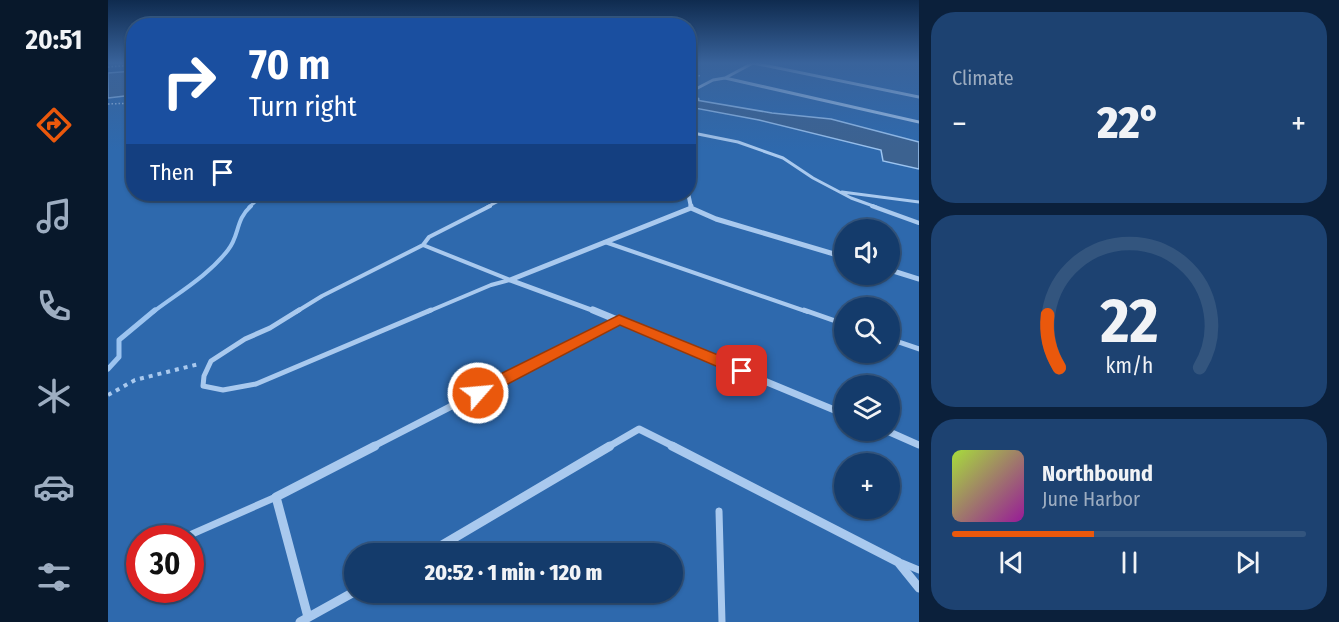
<!DOCTYPE html>
<meta charset="utf-8">
<style>
:root{--surface:#143b6b;--page:#1d4271;--text:#f1f3f6;--muted:#9dadc1;--line:#33557e;--accent:#ea580c}
body{margin:0;font-family:"Fira Sans Condensed",sans-serif;background:var(--page);color:var(--text);height:100vh;display:flex;flex-direction:column;font-size:22px;white-space:nowrap}
*{box-sizing:border-box;margin:0}
p{font-size:20px;color:var(--muted)}
.icon{flex:none;width:33px;height:33px;fill:none;stroke:currentColor;stroke-width:2;stroke-linecap:round;stroke-linejoin:round}
.map{position:relative;flex:1;overflow:hidden}
.drawer{display:flex;flex-direction:column;gap:12px;padding:12px;background:#0b203b;width:420px}
.drawer>*{flex:none}
.guide{position:absolute;left:18px;top:18px;width:570px;height:183px;border-radius:24px;box-shadow:0 2px 4px #0004,0 0 0 2px var(--line);background:#1a4fa0;color:#fff;overflow:hidden}
.fabs{position:absolute;left:726px;top:219px;display:grid;gap:12px}
.fabs a{display:grid;place-items:center;width:66px;height:66px;border-radius:50%;background:var(--surface);box-shadow:0 2px 4px #0004,0 0 0 2px var(--line);font-size:30px}
.speed{position:absolute;left:18px;top:525px;display:flex;gap:12px;font-size:30px;font-weight:700;text-align:center}
.speed>*{display:grid;place-content:center;width:78px;height:78px;border-radius:50%;background:var(--surface);box-shadow:0 2px 4px #0004,0 0 0 2px var(--line);line-height:1}
.speed .limit{border:9px solid #d22;background:#fff;color:#111}
.pin{position:absolute;display:grid;place-items:center;width:51px;height:51px;color:#fff;margin:-26px;border-radius:12px;box-shadow:0 3px 9px #0006}
.me{position:absolute;width:66px;margin:-33px;rotate:63deg;stroke-linejoin:round;filter:drop-shadow(0 0 4px #0008)}
.turn{display:flex;align-items:center;gap:21px;height:126px;padding:0 24px;font-size:27px}
.turn .icon{width:78px;height:78px;stroke-width:2.5}
.turn b{display:block;font-size:42px;line-height:51px}
.then{display:flex;align-items:center;height:57px;padding:0 24px;background:#0003;gap:12px;font-size:22px}
.big{font-size:45px;font-weight:800;line-height:1.1}
.drawer .card{flex:1;display:flex;flex-direction:column;justify-content:center;gap:9px;min-width:0;padding:0 21px;border-radius:24px;background:var(--page)}
.drawer .dial{align-items:center;gap:0}
.dial svg{height:156px;overflow:visible;fill:none;stroke:var(--line);stroke-width:7;stroke-linecap:round;text-anchor:middle}
.dial text{fill:var(--text);stroke:none}
.song{display:flex;align-items:center;gap:18px}
.cover{width:72px;height:72px;border-radius:9px;background:linear-gradient(135deg,hsl(80 70% 55%),hsl(300 70% 35%))}
.played{height:6px;border-radius:3px;background:linear-gradient(90deg,var(--accent) 40%,var(--line) 40%)}
.keys{display:flex;justify-content:space-around;direction:ltr}
.heat{display:flex;justify-content:space-between;align-items:center;font-size:33px;direction:ltr}
.trip{position:absolute;left:236px;top:543px;width:339px;height:60px;border-radius:30px;background:var(--surface);box-shadow:0 2px 4px #0004,0 0 0 2px var(--line);font-weight:800;line-height:60px;text-align:center}
main{display:flex;flex:1;min-height:0}
.dock{display:flex;flex-direction:column;width:108px;justify-content:space-around;align-items:center;background:#08182b;color:var(--muted)}
.dock .icon{width:42px;height:42px}
.dock .active{color:var(--accent)}
.dock b{font-size:27px;color:var(--text)}
.map>svg:first-child{display:block}
.green{fill:#2e69ad;fill-rule:evenodd}
.water{fill:#3c6290;stroke:#9cc4f0;stroke-width:1.5}
.lines{fill:none;stroke-linecap:round;stroke-linejoin:round}
.stream-far2{stroke:#9cc4f0;stroke-width:3}
.stream-far1{stroke:#9cc4f0;stroke-width:4}
.stream{stroke:#9cc4f0;stroke-width:5}
.path-far1{stroke:#a9c9ee;stroke-width:1.5;stroke-dasharray:1.5 2;stroke-linecap:butt}
.path{stroke:#a9c9ee;stroke-width:4;stroke-dasharray:4 5;stroke-linecap:butt}
.service-far3{stroke:#a9c9ee;stroke-width:3}
.service-far2{stroke:#a9c9ee;stroke-width:4}
.service-far1{stroke:#a9c9ee;stroke-width:5}
.service{stroke:#a9c9ee;stroke-width:7}
.minor-far4{stroke:#a9c9ee;stroke-width:3}
.minor-far3{stroke:#a9c9ee;stroke-width:4}
.minor-far2{stroke:#a9c9ee;stroke-width:5}
.minor-far1{stroke:#a9c9ee;stroke-width:7}
.minor{stroke:#a9c9ee;stroke-width:9}
.route{fill:#ea580c;stroke:#983908;stroke-width:1.5}
</style>
<main>
<nav class="dock">
<b>20:51</b>
<svg class="icon active" aria-label="directions" viewBox="0 0 24 24"><path d="M12 3l9 9-9 9-9-9zM9 14v-3h6M13 9l2 2-2 2"/></svg>
<svg class="icon" aria-label="music" viewBox="0 0 24 24"><path d="M9 18V5l10-2v13"/><circle cx="6" cy="18" r="3"/><circle cx="16" cy="16" r="3"/></svg>
<svg class="icon" aria-label="phone" viewBox="0 0 24 24"><path d="M5 4h4l2 5-3 2q2 4 5 5l2-3 5 2v4C11 20 4 13 5 4z"/></svg>
<svg class="icon" aria-label="climate" viewBox="0 0 24 24"><path d="M12 3v18M4 7l16 10M4 17L20 7"/></svg>
<svg class="icon" aria-label="car" viewBox="0 0 24 24"><path d="M5 17H2v-5l4-1 3-4h7l3 4 3 1v5h-3M9 17h6M6 11h13"/><circle cx="7" cy="17" r="2"/><circle cx="17" cy="17" r="2"/></svg>
<svg class="icon" aria-label="filters" viewBox="0 0 24 24"><path d="M4 7h16M4 17h16"/><circle cx="9" cy="7" r="2"/><circle cx="15" cy="17" r="2"/></svg>
</nav>
<div class="map">
<svg width="811" height="622" viewBox="0 0 811 622">
<rect width="100%" height="100%" fill="#1b4f8f"/>
<path class="green" d="M 581,63 L 811,63 L 811,622 L 0,622 L 0,98 L 25,95 L 26,194 L 580,194 ZM 736,230 L 782,230 L 782,274 L 736,274 ZM 736,308 L 782,308 L 782,352 L 736,352 ZM 736,386 L 782,386 L 782,430 L 736,430 ZM 736,464 L 782,464 L 782,508 L 736,508 ZM 32,538 L 82,538 L 82,590 L 32,590 ZM 246,554 L 564,554 L 564,592 L 246,592 Z"/>
<path class="water" d="M 25,71 L 25,95 L 0,98 L 0,73 Z
M 582,99 L 664,113 L 723,119 L 811,142 L 811,169 L 775,161 L 773,150 L 651,120 L 581,107 Z"/>
<g class="lines">
<path class="stream-far2" d="M 141,207 L 157,194"/>
<path class="stream-far1" d="M 45,312 C 70,293 100,276 120,250 C 132,235 127,220 143,206"/>
<path class="stream" d="M 0,369 L 11,357 L 11,340 L 47,310"/>
<path class="path-far1" d="M 0,67 L 26,65
M 580,75 L 594,76
M 0,104 L 26,103"/>
<path class="path" d="M 0,395 L 27,380 L 91,364"/>
<path class="service-far3" d="M 580,132 L 630,142 L 675,158 L 705,178 L 743,198 L 768,207
M 734,192 L 811,202
M 379,207 L 404,194"/>
<path class="service-far2" d="M 382,206 L 321,237 L 315,245 L 402,280
M 764,206 L 811,223
M 497,242 L 700,312
M 188,312 L 214,296 L 315,245
M 319,312 L 383,285 L 402,280"/>
<path class="service-far1" d="M 191,310 L 162,328 L 137,339 L 103,361 L 96,376 L 95,386 L 115,390 L 148,384 L 323,310
M 696,310 L 736,324
M 782,339 L 811,349"/>
<path class="service" d="M 611,511 L 614,622
M 75,538 L 168,497
M 794,563 L 811,570"/>
<path class="minor-far4" d="M 617,78 L 645,63 L 811,97
M 580,93 L 605,80 L 617,78 L 811,122
M 580,94 L 590,99"/>
<path class="minor-far3" d="M 580,193 L 583,207"/>
<path class="minor-far2" d="M 583,206 L 583,208 L 608,219 L 736,257
M 782,270 L 811,279
M 489,312 L 402,280 L 583,208"/>
<path class="minor-far1" d="M 485,310 L 736,414
M 777,430 L 811,445
M 264,447 L 511,320
M 500,447 L 531,429 L 567,447"/>
<path class="minor" d="M 564,446 L 790,562 L 811,588
M 319,554 L 502,446
M 200,617 L 168,497 L 267,446
M 192,622 L 246,592"/>
</g>
<linearGradient id="sky" x2="0" y2="1"><stop stop-color="#0f2b4f"/><stop offset="0.42" stop-color="#39639b"/><stop offset="1" stop-color="#39639b" stop-opacity="0"/></linearGradient>
<rect width="811" height="150" fill="url(#sky)"/>
<path class="route" d="M 511,315 L 640,367 L 642,371 L 640,375 L 629,375 L 512,325 L 375,397 L 364,397 L 362,393 L 364,388 Z"/>
</svg>
<div class="fabs">
<a><svg class="icon" aria-label="sound" viewBox="0 0 24 24"><path d="M4 9h4l5-4v14l-5-4H4zM17 9q2 3 0 6"/></svg></a>
<a><svg class="icon" aria-label="search" viewBox="0 0 24 24"><circle cx="10" cy="10" r="6"/><path d="M15 15l6 6"/></svg></a>
<a><svg class="icon" aria-label="layers" viewBox="0 0 24 24"><path d="M12 4l9 5-9 5-9-5zM3 14l9 5 9-5"/></svg></a>
<a>+</a>
</div>
<div class="speed"><div class="limit">30</div></div>
<div class="pin" style="left:634px;top:371px;background:#d93025"><svg class="icon" aria-label="arrive" viewBox="0 0 24 24"><path d="M6 21V4h12l-3 4 3 4H6"/></svg></div>
<svg class="me" style="left:370px;top:393px" viewBox="-20 -20 40 40"><circle r="17" fill="#ea580c" stroke="#fff" stroke-width="3"/><path d="M0-11L8 9 0 5-8 9z" fill="#fff"/></svg>
<div class="trip">20:52 · 1 min · 120 m</div>
<div class="guide">
<div class="turn"><svg class="icon" aria-label="right" viewBox="0 0 24 24"><path d="M7 20v-9h11M14 6l5 5-5 5"/></svg><div><b>70 m</b>Turn right</div></div>
<div class="then">Then<svg class="icon" aria-label="arrive" viewBox="0 0 24 24"><path d="M6 21V4h12l-3 4 3 4H6"/></svg></div>
</div>
</div>
<section class="drawer">
<div class="card"><p>Climate</p>
<div class="heat"><a>−</a><b class="big">22°</b><a>+</a></div>
</div>
<div class="card dial"><svg viewBox="0 0 100 80">
<path d="M14 69A42 42 0 1 1 86 69"/>
<path d="M14 69A42 42 0 0 1 8 42" stroke="#ea580c"/>
<text x="50" y="56" font-size="32" font-weight="700">22</text>
<text x="50" y="72" font-size="11">km/h</text>
</svg></div>
<div class="card">
<div class="song"><i class="cover"></i><div><b>Northbound</b><p>June Harbor</p></div></div>
<div class="played"></div>
<div class="keys"><svg class="icon" aria-label="previous" viewBox="0 0 24 24"><path d="M18 5L8 12l10 7zM5 5v14"/></svg><svg class="icon" aria-label="pause" viewBox="0 0 24 24"><path d="M8 5v14M16 5v14"/></svg><svg class="icon" aria-label="next" viewBox="0 0 24 24"><path d="M6 5l10 7-10 7zM19 5v14"/></svg></div>
</div>
</section>
</main>
